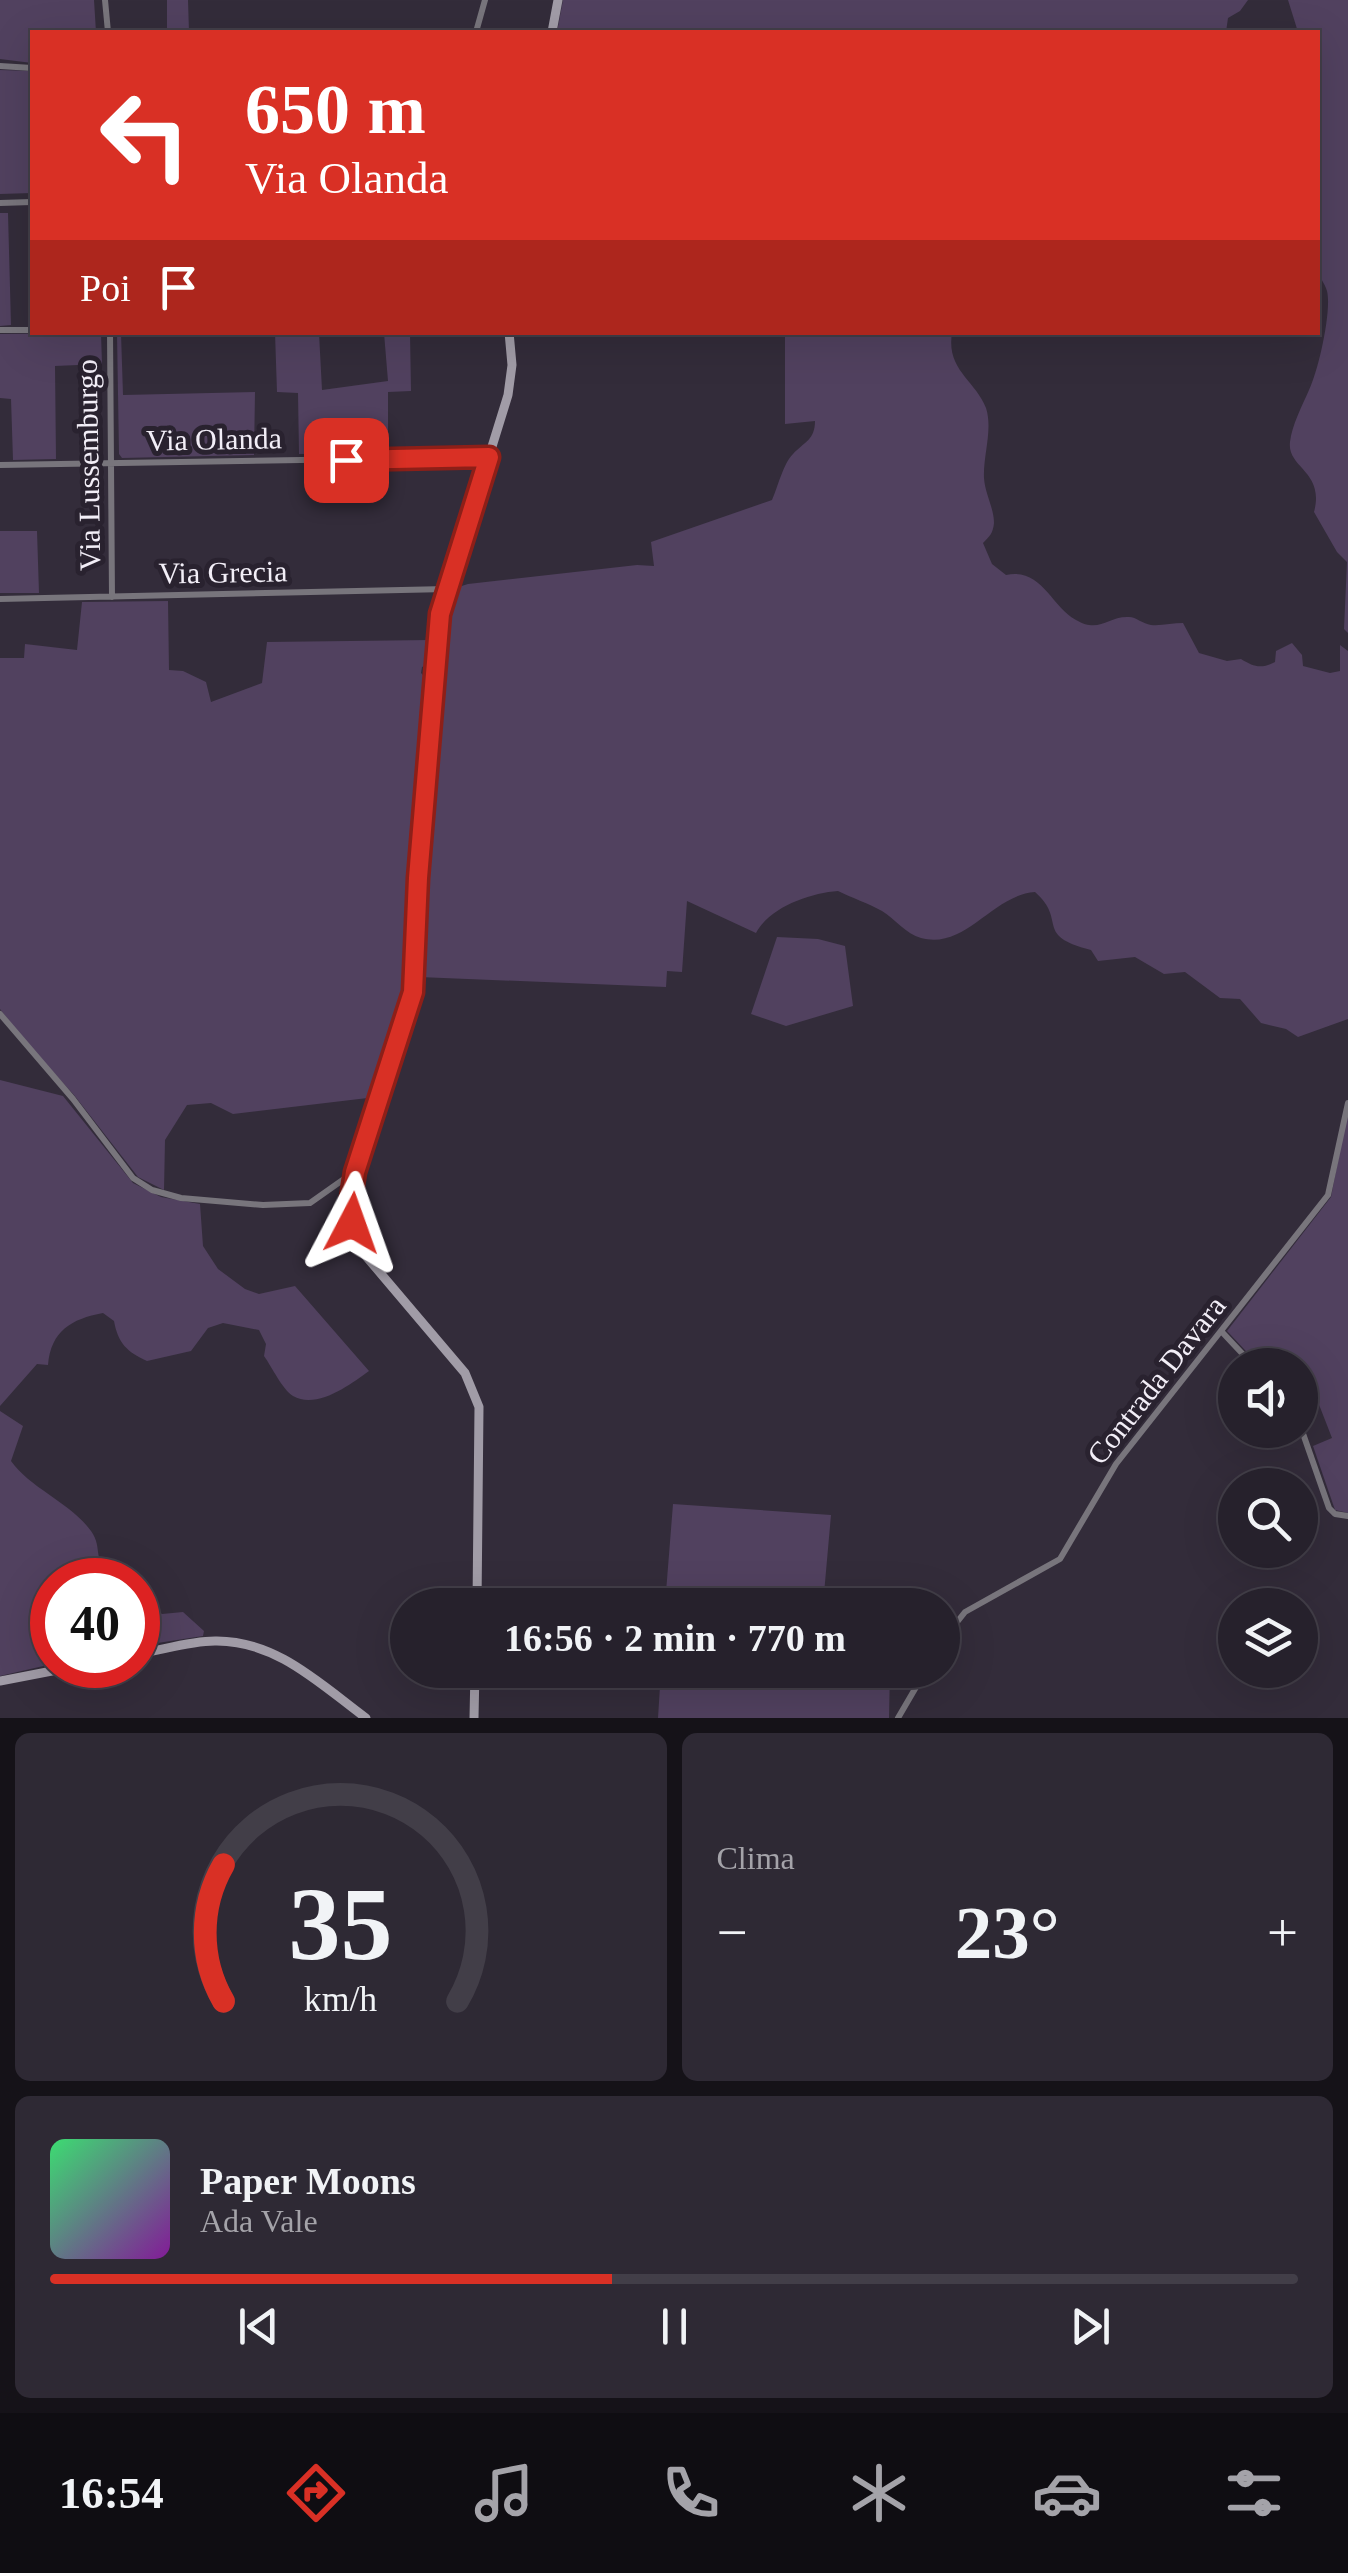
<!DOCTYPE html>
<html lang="it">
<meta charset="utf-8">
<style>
:root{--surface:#26212c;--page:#2e2934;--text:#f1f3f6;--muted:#a4a3a9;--line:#423e48;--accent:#d93025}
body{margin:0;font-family:"Times New Roman",serif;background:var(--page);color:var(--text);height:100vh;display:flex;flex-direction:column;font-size:38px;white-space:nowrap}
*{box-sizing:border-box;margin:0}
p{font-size:32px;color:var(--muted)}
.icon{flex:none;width:55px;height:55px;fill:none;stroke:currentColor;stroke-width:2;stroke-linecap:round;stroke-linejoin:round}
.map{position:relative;height:1718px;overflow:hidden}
.details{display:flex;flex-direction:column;gap:15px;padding:15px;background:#151218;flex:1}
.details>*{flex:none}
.hud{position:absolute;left:30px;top:30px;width:1290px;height:305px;border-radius:0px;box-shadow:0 10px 40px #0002,0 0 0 2px var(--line);background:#d93025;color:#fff;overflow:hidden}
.buttons{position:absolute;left:1218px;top:1348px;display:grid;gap:20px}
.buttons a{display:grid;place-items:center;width:100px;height:100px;border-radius:50%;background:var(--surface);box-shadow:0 10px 40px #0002,0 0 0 2px var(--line);font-size:50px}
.speed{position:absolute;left:30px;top:1558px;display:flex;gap:20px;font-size:50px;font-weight:700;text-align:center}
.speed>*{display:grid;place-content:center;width:130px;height:130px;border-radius:50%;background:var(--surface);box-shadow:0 10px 40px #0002,0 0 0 2px var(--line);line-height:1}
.speed .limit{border:15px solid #d22;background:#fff;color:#111}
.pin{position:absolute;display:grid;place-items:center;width:85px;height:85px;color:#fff;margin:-42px;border-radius:20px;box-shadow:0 5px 15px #0006}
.me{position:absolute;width:110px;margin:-55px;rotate:4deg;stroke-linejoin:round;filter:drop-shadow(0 0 8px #0008)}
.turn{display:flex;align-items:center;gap:35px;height:210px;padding:0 50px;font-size:45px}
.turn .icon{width:130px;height:130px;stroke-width:2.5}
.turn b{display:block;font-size:70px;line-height:85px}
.then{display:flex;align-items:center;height:95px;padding:0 50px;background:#0003;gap:20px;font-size:38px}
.big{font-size:75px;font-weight:700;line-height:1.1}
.details .widget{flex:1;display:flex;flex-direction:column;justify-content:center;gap:15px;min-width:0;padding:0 35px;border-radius:15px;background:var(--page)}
.details .dial{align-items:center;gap:0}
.dial svg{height:260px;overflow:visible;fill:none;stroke:var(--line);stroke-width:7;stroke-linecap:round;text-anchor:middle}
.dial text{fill:var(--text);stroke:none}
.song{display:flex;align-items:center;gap:30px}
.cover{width:120px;height:120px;border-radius:15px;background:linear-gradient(135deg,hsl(140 70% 55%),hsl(290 70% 35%))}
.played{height:10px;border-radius:5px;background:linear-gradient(90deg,var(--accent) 45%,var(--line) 45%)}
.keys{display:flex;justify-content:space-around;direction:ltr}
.heat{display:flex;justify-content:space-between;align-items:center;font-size:55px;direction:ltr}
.details .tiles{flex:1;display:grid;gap:15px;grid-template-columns:1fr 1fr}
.widget:last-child{grid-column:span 2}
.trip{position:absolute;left:390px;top:1588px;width:570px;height:100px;border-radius:50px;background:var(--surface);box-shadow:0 10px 40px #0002,0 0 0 2px var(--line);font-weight:700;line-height:100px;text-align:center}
.dock{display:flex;height:160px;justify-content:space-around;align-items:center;background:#0f0d12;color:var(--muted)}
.dock .icon{width:70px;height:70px}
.dock .current{color:var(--accent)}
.dock b{font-size:45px;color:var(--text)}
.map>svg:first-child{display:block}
.green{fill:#51415f}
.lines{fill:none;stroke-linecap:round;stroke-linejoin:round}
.street{stroke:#78757c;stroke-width:6}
.secondary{stroke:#a19ca7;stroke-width:9}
.route-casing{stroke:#8d1f18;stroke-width:25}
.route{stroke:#d93025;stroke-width:18}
.labels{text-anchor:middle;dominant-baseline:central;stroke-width:10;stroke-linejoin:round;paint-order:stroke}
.street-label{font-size:30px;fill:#f2eef7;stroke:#29222f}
</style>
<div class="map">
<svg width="1348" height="1718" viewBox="0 0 1348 1718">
<rect width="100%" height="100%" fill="#332c3a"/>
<path class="green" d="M 0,0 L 94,0 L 96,32 L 32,32 L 32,63 L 0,59 Z
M 167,0 L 188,0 L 189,32 L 167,32 Z
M 563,0 L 1248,0 L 1240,11 L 1228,18 L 1226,32 L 557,32 Z
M 1288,0 L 1348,0 L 1348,633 L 1344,629 L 1347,562 L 1337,552 L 1314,512 C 1325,471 1287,468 1290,442 C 1292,425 1302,406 1309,390 C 1318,372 1332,311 1327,291 C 1325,283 1319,278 1318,270 L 1318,32 L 1298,32 Z
M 0,70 L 32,71 L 32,193 L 0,194 Z
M 0,213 L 8,213 L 11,325 L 0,326 Z
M 101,333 L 102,364 L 55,366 L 56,459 L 13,460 L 11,399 L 0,398 L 0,334 Z
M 117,333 L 121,333 L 123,395 L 255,392 L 254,455 L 122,458 L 119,454 Z
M 275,333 L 319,333 L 322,390 L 388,381 L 384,333 L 410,333 L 411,391 L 388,392 L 388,453 L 299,454 L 298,393 L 277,392 Z
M 785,333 L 952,333 C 946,370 975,380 986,408 C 993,430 983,455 984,478 C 985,494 994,508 994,523 C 993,533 990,536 983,543 L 992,564 L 1006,575 C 1041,567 1051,606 1076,620 C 1100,634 1107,616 1129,617 C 1136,617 1143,624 1151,625 C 1161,626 1173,623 1183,623 L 1199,653 L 1227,661 L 1241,659 C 1254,667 1261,669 1275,662 L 1276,651 L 1292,643 L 1302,655 L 1303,666 L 1330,673 L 1340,671 L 1340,645 L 1348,651 L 1348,1019 L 1298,1037 L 1286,1029 L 1261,1023 L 1240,999 L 1220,998 L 1185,972 L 1164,974 L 1135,957 L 1098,961 L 1091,950 C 1033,935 1068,921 1035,892 C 992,895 966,950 921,938 C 906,934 895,919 882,911 C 868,903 852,898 838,891 C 810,893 770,907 756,933 L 687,901 L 682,972 L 667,971 L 666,987 L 419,977 L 432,743 L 443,623 L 452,589 L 468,584 L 637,565 L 654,566 L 651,542 L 772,500 C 778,487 783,464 793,454 C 804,442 815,440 815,421 L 785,424 Z
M 0,531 L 37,531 L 39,593 L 0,593 Z
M 168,601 L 169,670 L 183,671 L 206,682 L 211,702 L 262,683 L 267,642 L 431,640 L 429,664 L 422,667 L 421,673 L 427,679 L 410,980 L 405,1016 L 376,1097 L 233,1114 L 211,1103 L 187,1105 L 165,1140 L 164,1190 L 138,1177 L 74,1095 L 23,1039 L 0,1009 L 0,658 L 24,658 L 25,644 L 77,650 L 82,602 Z
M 777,937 L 818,939 L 845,946 L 853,1006 L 786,1026 L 751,1014 Z
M 0,1080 L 63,1096 L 133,1183 L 161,1197 L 200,1204 L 203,1246 L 218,1269 L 245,1289 L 259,1294 L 295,1286 L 369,1371 C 351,1384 317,1410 293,1396 C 282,1389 272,1367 264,1356 L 266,1344 L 259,1330 L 223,1323 L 208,1328 L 191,1351 L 147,1361 C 127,1352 118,1343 114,1321 L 103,1313 C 71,1319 51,1331 48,1365 L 37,1364 L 0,1406 Z
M 1348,1109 L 1348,1513 L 1335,1510 L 1313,1446 L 1332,1438 L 1311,1384 L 1300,1382 L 1300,1365 L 1259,1365 L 1227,1331 L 1331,1197 Z
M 0,1411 L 23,1426 L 11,1461 C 31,1489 70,1502 91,1531 C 104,1549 90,1560 115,1580 L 52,1580 L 52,1664 L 0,1676 Z
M 673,1504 L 831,1515 L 823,1605 L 665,1605 Z
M 138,1598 L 162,1614 L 183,1612 L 204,1631 L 203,1636 L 138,1646 Z
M 661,1670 L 890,1670 L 889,1718 L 658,1718 Z"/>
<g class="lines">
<path class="street" d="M 105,0 L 108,32
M 476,32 L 485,0
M 0,66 L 32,68
M 0,203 L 32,202
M 0,330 L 32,330
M 110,332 L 112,597
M 0,465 L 489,457
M 0,599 L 447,589
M 0,1014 L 73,1099 L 133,1178 L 152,1190 L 181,1198 L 263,1205 L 310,1203 L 354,1172
M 1222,1332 L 1253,1365
M 1300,1425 L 1329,1508 L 1335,1514 L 1348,1516
M 942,1641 L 965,1612 L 1060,1559 L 1116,1464 L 1328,1195 L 1348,1103
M 898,1718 L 926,1670"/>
<path class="secondary" d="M 552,32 L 558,0
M 477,1605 L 479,1407 L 465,1373 L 365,1255 L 352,1223 L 350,1203 L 355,1171 L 415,980 L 418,878 L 440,614 L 508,395 L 512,365 L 509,332
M 138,1654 C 163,1650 189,1641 215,1641 C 276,1640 320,1684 366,1718
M 0,1681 L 83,1665
M 474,1718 L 475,1670"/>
</g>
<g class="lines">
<defs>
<path id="route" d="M 346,460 L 489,457 L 440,614 L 418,878 L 413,992 L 355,1172 L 350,1204 L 352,1223"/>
</defs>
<use href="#route" class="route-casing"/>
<use href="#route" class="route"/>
</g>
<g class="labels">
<g class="street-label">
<text transform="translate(214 439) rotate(-1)">Via Olanda</text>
<text transform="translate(88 465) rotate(-91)">Via Lussemburgo</text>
<text transform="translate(223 572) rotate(-1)">Via Grecia</text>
<text transform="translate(1156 1380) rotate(-52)">Contrada Davara</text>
</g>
</g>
</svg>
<div class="buttons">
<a><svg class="icon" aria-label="sound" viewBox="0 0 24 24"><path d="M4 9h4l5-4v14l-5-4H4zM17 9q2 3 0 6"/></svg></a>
<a><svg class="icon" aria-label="search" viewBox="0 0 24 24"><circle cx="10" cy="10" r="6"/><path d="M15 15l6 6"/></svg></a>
<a><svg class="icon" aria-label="layers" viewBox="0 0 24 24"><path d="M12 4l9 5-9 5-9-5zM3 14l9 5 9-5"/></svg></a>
</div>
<div class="speed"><div class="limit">40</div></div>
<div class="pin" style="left:346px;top:460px;background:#d93025"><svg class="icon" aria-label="arrive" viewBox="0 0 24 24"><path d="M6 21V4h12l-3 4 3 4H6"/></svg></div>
<svg class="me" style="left:352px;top:1223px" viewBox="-20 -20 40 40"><path d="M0-17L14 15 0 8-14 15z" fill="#d93025" stroke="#fff" stroke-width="4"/></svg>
<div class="trip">16:56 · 2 min · 770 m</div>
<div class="hud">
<div class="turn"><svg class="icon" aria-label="left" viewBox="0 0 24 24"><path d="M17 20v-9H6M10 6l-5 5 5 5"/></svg><div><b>650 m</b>Via Olanda</div></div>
<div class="then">Poi<svg class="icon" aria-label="arrive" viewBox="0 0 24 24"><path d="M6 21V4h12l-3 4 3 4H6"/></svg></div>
</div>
</div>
<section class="details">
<div class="tiles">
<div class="widget dial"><svg viewBox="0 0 100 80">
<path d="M14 69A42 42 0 1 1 86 69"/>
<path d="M14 69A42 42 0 0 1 14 27" stroke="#d93025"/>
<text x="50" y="56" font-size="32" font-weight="700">35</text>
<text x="50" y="72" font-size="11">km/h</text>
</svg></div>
<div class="widget"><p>Clima</p>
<div class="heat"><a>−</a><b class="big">23°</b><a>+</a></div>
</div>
<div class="widget">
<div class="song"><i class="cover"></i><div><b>Paper Moons</b><p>Ada Vale</p></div></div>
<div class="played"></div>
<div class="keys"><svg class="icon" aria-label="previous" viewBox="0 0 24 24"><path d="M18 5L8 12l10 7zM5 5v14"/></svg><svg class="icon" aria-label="pause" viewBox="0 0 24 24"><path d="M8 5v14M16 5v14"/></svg><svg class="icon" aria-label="next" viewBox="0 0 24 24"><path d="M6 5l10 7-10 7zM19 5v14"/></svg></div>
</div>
</div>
</section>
<nav class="dock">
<b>16:54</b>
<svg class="icon current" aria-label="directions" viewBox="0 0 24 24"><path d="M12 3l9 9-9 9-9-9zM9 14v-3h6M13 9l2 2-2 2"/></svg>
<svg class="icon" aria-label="music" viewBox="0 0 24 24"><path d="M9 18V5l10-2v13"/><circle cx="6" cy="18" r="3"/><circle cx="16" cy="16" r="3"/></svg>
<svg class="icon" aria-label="phone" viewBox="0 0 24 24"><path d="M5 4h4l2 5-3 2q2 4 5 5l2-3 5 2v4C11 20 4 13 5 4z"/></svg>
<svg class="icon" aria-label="climate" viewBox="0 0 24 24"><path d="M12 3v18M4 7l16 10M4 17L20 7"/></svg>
<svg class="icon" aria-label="car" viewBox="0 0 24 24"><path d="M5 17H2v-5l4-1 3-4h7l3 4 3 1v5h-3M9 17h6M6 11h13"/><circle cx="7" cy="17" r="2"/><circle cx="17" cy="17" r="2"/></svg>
<svg class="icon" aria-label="filters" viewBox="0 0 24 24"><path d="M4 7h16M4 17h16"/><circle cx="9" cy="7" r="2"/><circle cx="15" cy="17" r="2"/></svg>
</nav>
